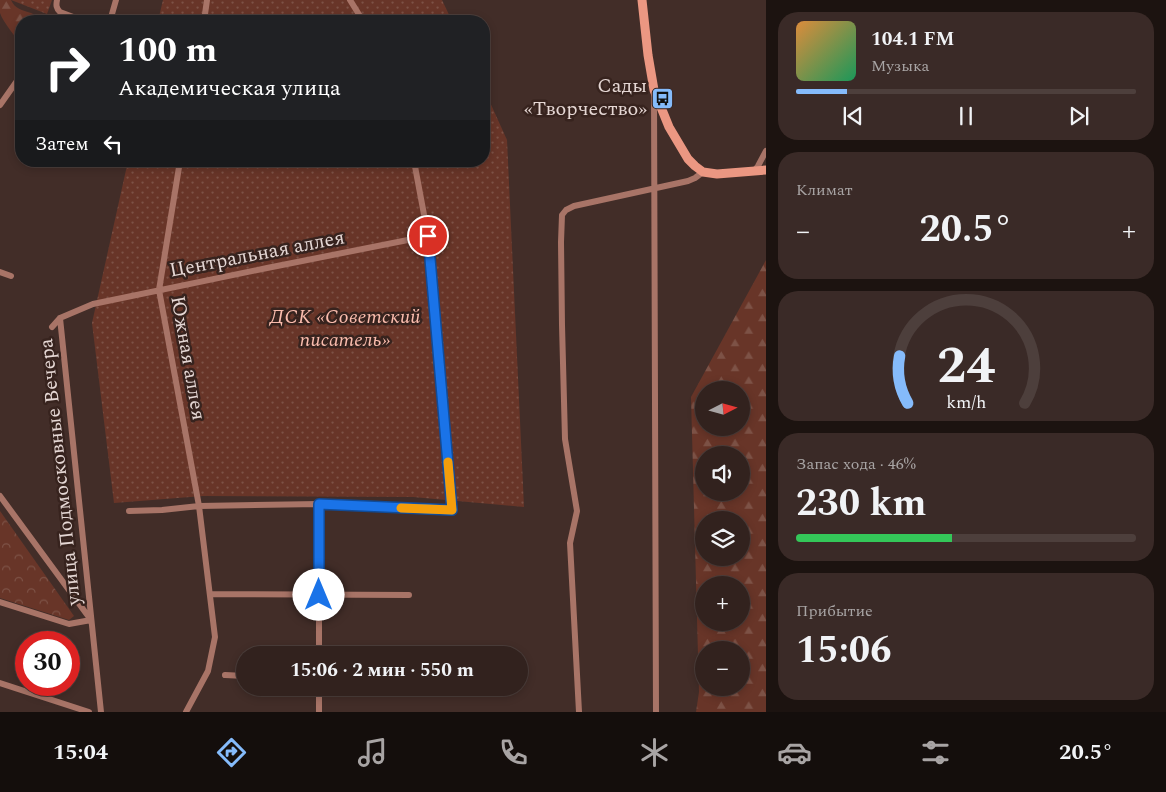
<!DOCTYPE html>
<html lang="ru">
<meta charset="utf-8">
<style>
:root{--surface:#32221e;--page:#3a2a27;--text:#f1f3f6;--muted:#a8a4a4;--line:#4d3f3c;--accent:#85bbfb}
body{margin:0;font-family:Spectral,serif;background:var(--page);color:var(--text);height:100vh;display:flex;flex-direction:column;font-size:19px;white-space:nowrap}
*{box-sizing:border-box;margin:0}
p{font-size:16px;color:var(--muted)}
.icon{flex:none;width:28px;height:28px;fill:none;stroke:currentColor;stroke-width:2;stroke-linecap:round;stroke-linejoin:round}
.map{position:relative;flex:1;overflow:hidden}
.drawer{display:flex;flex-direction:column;gap:12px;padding:12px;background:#1c1310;width:400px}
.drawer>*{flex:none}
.banner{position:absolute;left:15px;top:15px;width:475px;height:152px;border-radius:20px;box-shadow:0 2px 8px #0003,0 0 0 1px var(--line);background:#202124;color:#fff;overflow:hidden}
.needle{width:32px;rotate:84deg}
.fabs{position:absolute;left:695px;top:381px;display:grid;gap:10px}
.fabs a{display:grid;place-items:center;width:55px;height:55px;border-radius:50%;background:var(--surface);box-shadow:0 2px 8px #0003,0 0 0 1px var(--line);font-size:25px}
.speed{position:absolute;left:15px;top:631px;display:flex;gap:10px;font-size:25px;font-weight:700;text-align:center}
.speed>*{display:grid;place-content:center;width:65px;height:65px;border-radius:50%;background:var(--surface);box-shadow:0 2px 8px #0003,0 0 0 1px var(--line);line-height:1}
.speed .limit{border:8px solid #d22;background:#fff;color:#111}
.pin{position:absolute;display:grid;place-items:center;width:42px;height:42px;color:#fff;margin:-21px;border:2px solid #fff;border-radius:50%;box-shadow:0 1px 5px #0007}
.me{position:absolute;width:55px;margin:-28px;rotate:0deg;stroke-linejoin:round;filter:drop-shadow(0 0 4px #0008)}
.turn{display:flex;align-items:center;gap:18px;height:105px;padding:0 20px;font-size:22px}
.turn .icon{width:65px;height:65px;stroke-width:2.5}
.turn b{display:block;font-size:35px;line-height:42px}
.then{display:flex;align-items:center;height:48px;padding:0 20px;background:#0003;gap:10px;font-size:19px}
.big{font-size:38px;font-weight:700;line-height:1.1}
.drawer .card{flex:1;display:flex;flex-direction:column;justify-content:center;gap:8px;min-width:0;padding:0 18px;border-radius:20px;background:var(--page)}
.drawer .dial{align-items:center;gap:0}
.dial svg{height:130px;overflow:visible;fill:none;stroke:var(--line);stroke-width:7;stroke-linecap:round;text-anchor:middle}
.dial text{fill:var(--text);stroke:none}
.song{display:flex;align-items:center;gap:15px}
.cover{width:60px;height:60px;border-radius:8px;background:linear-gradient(135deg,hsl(30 70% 55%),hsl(150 70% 35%))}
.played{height:5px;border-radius:2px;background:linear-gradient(90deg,var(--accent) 15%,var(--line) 15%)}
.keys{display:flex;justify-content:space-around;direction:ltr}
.heat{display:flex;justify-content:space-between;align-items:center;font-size:28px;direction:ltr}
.charge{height:8px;border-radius:4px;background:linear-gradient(90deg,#34c759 46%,var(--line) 0)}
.trip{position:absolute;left:236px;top:646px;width:292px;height:50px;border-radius:25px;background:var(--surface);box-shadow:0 2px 8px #0003,0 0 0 1px var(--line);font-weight:700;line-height:50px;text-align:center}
.menu{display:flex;height:80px;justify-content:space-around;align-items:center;background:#140e0c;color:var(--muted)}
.menu .icon{width:35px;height:35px}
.menu .selected{color:var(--accent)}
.menu b{font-size:22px;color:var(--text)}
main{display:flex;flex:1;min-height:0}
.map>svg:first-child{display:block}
.grass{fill:url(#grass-dots)}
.forest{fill:url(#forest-firs);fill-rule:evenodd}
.park{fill:url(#park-crowns)}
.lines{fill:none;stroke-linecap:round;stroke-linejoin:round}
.street{stroke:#a87467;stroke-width:6}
.secondary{stroke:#eb9782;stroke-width:9}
.route-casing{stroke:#114b97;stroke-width:12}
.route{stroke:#1a73e8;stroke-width:9}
.slow{stroke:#f59e0b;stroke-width:9}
.labels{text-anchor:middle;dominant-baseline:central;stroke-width:5;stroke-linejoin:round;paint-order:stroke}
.poi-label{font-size:20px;fill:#e5d7d4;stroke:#37231e;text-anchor:end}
.street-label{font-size:20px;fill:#e5d7d4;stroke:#37231e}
.park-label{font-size:20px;font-style:italic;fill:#fabcad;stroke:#37231e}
</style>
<main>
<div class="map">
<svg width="766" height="712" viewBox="0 0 766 712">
<defs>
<pattern id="grass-dots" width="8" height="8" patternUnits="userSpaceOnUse" patternTransform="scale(1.25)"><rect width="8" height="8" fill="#683528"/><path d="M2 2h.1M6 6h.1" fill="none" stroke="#7d5246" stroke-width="1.8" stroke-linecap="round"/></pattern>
<pattern id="forest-firs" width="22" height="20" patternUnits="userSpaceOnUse" patternTransform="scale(1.25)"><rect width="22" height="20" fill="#683528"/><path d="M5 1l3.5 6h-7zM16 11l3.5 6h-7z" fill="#7d5246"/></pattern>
<pattern id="park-crowns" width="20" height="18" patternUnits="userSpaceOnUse" patternTransform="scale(1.25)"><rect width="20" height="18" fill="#683528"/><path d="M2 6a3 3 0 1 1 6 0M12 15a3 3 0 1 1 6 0" fill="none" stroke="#7d5246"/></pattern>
</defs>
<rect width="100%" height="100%" fill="#422d28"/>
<path class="grass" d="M 11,0 L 52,0 L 47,14 Z
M 163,0 L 442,0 L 452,21 L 158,21 Z
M 484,89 L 507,140 L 524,507 L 413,497 L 203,496 L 114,503 L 92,323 L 128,161 L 484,161 Z"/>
<path class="forest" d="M 0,0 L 11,0 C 15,9 22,10 31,13 C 36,15 41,18 45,21 L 21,21 L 21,45 C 16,37 3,22 0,13 C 0,9 0,4 0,0 Z
M 766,260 L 766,712 L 696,712 L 699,692 L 691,397 ZM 704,390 L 741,390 L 741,428 L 704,428 ZM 704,455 L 741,455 L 741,492 L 704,492 ZM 704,520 L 741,520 L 741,558 L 704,558 ZM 704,585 L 741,585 L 741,622 L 704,622 ZM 704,650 L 741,650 L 741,688 L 704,688 Z"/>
<path class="park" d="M 0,511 L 74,616 L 69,620 L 0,598 Z"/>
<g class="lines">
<path class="street" d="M 57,0 C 56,5 56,8 60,12 L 84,21
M 350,0 L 363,21
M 110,21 L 116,0
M 204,21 L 207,0
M 654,94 L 656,712
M 0,105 L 19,78
M 180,161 L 159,290 L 199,506 L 215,637 L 208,671 L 186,712
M 754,171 L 758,166 L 766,151
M 0,272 L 11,276
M 60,318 L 101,712
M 52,327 L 60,318 L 93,304 L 267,268 L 428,236
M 0,496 L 91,620 L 69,624 L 0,602
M 129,511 L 162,510 L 199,506 L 319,504 L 452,510 L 428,236 L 414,161
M 210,594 L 409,595
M 319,655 L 319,504
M 225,675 L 245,676
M 0,683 L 89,712
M 319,688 L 319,712
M 579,712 L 570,543 L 577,511 L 565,439 L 562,325 L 561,242 L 562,215 L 566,210 L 574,206 L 688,181 L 695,178 L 703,172"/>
<path class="secondary" d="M 642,0 L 648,55 L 654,90 L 669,127 L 688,159 L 695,166 L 703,172 L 717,174 L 766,170"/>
</g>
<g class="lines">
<defs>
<path id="route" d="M 319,595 L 319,504 L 452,510 L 428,236"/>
</defs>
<use href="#route" class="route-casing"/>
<use href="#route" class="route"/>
<path class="slow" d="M 401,508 L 452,510 L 448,462"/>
</g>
<defs>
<symbol id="bus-square" viewBox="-11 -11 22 22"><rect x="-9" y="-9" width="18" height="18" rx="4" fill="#85bbfb" stroke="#37231e"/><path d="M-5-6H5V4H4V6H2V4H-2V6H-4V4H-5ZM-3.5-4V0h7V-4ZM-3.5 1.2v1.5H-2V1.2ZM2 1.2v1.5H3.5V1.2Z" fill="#111"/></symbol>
</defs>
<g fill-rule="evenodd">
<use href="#bus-square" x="650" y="86" width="25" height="25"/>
</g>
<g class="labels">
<g class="poi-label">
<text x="647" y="86">Сады<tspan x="647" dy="23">«Творчество»</tspan></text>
</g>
<g class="street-label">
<text transform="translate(257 254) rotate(-11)">Центральная аллея</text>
<text transform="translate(188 358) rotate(80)">Южная аллея</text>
<text transform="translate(60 472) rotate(-96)">улица Подмосковные Вечера</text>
</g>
<g class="park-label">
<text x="345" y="317">ДСК «Советский<tspan x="345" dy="23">писатель»</tspan></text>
</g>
</g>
</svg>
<div class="fabs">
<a><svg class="needle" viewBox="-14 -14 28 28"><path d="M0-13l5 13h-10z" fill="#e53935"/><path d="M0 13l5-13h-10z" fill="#a8a4a4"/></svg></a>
<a><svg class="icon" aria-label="sound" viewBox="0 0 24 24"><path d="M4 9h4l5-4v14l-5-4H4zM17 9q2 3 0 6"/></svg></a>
<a><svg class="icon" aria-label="layers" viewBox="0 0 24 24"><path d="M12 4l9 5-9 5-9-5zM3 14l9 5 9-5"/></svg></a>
<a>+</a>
<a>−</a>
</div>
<div class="speed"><div class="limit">30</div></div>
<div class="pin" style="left:428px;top:236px;background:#d93025"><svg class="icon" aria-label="arrive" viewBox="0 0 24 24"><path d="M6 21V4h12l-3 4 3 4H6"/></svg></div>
<svg class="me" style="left:319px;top:595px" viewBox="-20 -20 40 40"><circle r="19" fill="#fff"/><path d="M0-13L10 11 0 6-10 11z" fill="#1a73e8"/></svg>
<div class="trip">15:06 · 2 мин · 550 m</div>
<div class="banner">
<div class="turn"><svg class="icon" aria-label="right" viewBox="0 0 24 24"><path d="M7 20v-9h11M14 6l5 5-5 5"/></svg><div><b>100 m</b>Академическая улица</div></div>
<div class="then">Затем<svg class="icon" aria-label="left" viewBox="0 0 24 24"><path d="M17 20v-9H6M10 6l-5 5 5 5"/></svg></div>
</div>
</div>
<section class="drawer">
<div class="card">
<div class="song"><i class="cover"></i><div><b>104.1 FM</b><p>Музыка</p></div></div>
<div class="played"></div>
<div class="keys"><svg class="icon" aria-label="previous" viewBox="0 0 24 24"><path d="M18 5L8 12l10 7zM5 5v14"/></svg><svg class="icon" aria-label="pause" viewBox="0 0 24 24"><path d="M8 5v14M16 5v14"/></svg><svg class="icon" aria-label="next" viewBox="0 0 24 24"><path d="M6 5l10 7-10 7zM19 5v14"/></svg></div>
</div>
<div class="card"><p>Климат</p>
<div class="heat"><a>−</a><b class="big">20.5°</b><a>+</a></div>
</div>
<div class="card dial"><svg viewBox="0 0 100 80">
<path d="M14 69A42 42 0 1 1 86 69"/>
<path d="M14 69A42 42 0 0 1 9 40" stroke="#85bbfb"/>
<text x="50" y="56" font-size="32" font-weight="700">24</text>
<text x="50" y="72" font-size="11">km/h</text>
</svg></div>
<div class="card"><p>Запас хода · 46%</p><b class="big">230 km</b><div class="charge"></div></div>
<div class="card"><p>Прибытие</p><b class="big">15:06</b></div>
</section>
</main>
<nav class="menu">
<b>15:04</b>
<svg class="icon selected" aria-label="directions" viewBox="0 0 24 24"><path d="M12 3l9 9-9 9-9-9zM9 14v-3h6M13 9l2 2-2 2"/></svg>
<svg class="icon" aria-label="music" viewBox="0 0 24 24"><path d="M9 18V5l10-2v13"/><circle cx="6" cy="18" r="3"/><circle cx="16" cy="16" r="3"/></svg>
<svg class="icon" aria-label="phone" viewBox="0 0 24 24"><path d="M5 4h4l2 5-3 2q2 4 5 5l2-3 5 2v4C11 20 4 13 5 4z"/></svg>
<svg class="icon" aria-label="climate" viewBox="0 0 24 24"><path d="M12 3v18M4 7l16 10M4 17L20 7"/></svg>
<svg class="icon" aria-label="car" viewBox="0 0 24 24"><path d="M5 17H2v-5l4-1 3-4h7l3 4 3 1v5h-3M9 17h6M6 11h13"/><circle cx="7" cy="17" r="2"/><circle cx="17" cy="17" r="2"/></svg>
<svg class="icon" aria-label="filters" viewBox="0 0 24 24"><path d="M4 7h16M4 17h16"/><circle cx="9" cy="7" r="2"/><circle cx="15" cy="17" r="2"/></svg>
<b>20.5°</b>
</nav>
